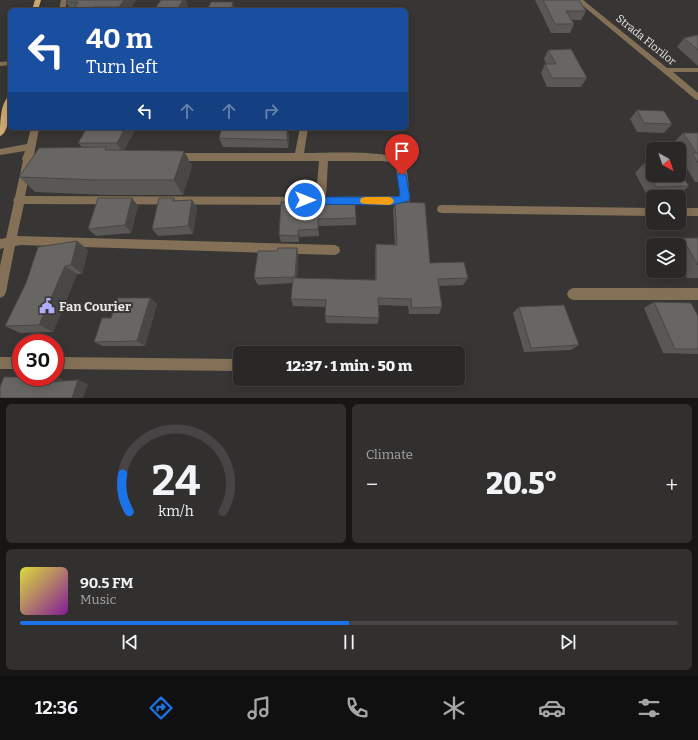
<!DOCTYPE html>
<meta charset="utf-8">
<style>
:root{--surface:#2a2827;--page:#32302f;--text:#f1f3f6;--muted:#a5a6a7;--line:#464444;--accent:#1a73e8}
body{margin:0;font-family:Bitter,serif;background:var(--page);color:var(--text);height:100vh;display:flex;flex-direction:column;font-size:15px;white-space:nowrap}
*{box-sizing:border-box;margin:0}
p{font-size:13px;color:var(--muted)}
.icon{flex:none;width:22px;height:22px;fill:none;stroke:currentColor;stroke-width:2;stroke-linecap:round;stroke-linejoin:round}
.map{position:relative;height:398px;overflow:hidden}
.panel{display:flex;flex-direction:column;gap:6px;padding:6px;background:#171615;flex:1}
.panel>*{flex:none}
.banner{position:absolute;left:8px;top:8px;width:400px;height:122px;border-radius:6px;box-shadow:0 2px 10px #0003,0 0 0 1px var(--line);background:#1a4fa0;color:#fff;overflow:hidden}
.needle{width:26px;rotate:140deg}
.buttons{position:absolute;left:646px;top:142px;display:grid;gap:8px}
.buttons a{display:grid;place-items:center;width:40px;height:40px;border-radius:6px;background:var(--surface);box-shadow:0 2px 10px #0003,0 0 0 1px var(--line);font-size:20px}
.speed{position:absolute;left:12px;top:334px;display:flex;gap:8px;font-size:20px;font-weight:700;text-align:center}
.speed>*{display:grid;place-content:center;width:52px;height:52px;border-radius:50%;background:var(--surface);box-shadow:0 2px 10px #0003,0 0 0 1px var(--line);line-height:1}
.speed .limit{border:6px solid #d22;background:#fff;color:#111}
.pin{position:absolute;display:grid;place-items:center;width:34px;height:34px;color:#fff;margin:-41px -17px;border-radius:50% 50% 50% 0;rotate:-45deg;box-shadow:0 0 4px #0007}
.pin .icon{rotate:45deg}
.me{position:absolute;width:44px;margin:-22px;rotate:90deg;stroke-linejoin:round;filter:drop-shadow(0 0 3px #0008)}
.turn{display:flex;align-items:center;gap:14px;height:84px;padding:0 12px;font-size:18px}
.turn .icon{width:52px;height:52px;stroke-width:2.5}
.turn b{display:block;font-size:28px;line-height:34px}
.lanes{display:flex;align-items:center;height:38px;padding:0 12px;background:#0003;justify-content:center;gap:20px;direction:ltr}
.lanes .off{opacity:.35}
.big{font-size:30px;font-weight:800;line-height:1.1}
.panel .card{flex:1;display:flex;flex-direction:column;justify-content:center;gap:6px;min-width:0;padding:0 14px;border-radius:6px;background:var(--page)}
.panel .dial{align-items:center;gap:0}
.dial svg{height:104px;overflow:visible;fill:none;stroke:var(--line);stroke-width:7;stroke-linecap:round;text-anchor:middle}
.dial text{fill:var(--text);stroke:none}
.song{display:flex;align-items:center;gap:12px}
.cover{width:48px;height:48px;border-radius:6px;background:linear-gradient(135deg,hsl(60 70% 55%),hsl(290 70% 35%))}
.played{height:4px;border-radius:2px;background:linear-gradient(90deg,var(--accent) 50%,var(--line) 50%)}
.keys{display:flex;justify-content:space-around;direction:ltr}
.heat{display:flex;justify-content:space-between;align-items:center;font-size:22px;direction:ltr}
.panel .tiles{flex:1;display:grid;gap:6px;grid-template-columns:1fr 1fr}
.card:last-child{grid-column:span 2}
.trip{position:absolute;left:233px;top:346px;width:232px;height:40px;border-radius:6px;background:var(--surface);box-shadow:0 2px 10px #0003,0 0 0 1px var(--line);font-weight:800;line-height:40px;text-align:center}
.tab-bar{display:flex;height:64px;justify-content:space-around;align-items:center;background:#111010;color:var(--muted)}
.tab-bar .icon{width:28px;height:28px}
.tab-bar .current{color:var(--accent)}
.tab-bar b{font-size:18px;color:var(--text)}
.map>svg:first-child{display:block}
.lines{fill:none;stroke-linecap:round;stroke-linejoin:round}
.minor{fill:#837057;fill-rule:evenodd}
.major{fill:#cfa972;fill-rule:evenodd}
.wall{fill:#595855}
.shaded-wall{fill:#494745}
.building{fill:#686663;stroke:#494745}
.route{fill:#1a73e8;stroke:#114b97}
.slow{fill:#f59e0b}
.labels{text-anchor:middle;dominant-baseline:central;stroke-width:4;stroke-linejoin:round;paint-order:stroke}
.far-street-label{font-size:11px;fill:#e9e8e6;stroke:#383634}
.poi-label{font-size:13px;font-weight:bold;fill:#e9e8e6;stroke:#383634;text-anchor:start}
</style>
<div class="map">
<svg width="698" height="398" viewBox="0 0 698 398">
<rect width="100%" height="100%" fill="#383634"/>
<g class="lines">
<path class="minor" d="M 61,0 L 67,0 L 65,10 L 59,10 Z
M 576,0 L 583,0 L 667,68 L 698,68 L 698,72 L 673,72 L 698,93 L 698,100 L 695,99 Z
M 10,61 L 10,65 L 0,66 L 0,62 Z
M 31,128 L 39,128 L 34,155 L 44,154 L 49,158 L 44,162 L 32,162 L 25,196 L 316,197 L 319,161 L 174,161 L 169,157 L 174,153 L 295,153 L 300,128 L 308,128 L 304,153 C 322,153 395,149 404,162 C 408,169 409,190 410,199 L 409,202 L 392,205 L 24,204 L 17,236 L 335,245 L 339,247 L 340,250 L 339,253 L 335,255 L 21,245 L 15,246 L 6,292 L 4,296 L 0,298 L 0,266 L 4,248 L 0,249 L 0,239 L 6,238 L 14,202 L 13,200 L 15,197 L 23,161 L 22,159 L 25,151 L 0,155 L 0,149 L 27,144 ZM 328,161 L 383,161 L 390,162 L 396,166 L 400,196 L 326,197 Z
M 442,205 L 653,208 L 653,216 L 442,213 L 438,212 L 437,209 L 438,206 Z
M 679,208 L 698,208 L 698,216 L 679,216 Z
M 573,288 L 698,288 L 698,300 L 573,300 L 569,298 L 567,294 L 569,290 Z
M 0,357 L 21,357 L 21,369 L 0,369 Z
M 55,357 L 240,359 L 240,371 L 55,369 Z"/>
<path class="major" d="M 35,0 L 41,0 L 38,10 L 32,10 Z
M 10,96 C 10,105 10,133 0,136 C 0,127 0,100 10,96 Z"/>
</g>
<path class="wall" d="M 136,0 L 130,10 L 71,10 L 66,2 Z
M 535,0 L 579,0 L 586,11 L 581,20 L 572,20 L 574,24 L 570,33 L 551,33 Z
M 698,35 L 698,66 L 677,47 L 684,38 Z
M 548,50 L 587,78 L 581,87 L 547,87 L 541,73 L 545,64 L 546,64 L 544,59 Z
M 637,110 L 672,124 L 664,133 L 637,132 L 630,119 Z
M 87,128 L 136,128 L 124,150 L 184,151 L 192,166 L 183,195 L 108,195 L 35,192 L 19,177 L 82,147 L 78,143 Z
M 287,128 L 289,137 L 288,148 L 223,147 L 219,138 Z
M 683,133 L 698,133 L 698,182 L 695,182 L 683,162 L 686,159 L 674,142 Z
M 643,164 L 689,186 L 679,195 L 647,195 L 635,173 Z
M 132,198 L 138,206 L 131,233 L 96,236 L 88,229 Z
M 174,198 L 176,201 L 192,200 L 197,208 L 193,234 L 158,236 L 152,229 Z
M 281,202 L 356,218 L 356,225 L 319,226 L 319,236 L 299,237 L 299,242 L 281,242 L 279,235 Z
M 395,202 L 430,263 L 468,278 L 463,285 L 439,286 L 442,307 L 439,314 L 409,314 L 408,306 L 378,305 L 379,318 L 377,324 L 326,323 L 325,316 L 326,307 L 293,306 L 291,299 L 293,283 L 258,285 L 254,278 L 277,251 L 297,248 L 298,255 L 297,278 L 375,280 L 375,253 L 376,244 L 395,245 L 393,211 Z
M 682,238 L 698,238 L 698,278 L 687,278 L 679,264 L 679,245 L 672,245 Z
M 77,241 L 88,250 L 82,274 L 77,274 L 53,332 L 20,333 L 5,326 Z
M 150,298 L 157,304 L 145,346 L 103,346 L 94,342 L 111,318 Z
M 654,302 L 698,316 L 698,354 L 663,353 L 644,308 Z
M 519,307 L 579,345 L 571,350 L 524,352 L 513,313 Z"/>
<path class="shaded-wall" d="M 124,0 L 136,0 L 130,10 L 121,10 L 119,7 Z
M 183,0 L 186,0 L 188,6 L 186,10 L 177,10 Z
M 233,2 L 235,10 L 231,10 Z
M 125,128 L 136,128 L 123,152 L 117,143 Z
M 287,128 L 289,137 L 288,148 L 287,140 Z
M 184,151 L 192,166 L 183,195 L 174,180 Z
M 132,198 L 138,206 L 131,233 L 125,225 Z
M 192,200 L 197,208 L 193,234 L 188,226 Z
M 318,219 L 319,226 L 319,236 L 318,229 Z
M 298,230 L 299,237 L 299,242 L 298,236 Z
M 77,241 L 88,250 L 82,274 L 71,265 Z
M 297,248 L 298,255 L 297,283 L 295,277 Z
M 65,266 L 77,274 L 53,332 L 39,325 Z
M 150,298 L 157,304 L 145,346 L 137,341 Z
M 51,377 L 55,377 L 63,379 L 61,385 L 49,382 Z
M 78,380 L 88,384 L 83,398 L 72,398 Z"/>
<path class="building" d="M 67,0 L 124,0 L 119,7 L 94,7 L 92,10 L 73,10 L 78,2 L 66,2 Z
M 161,0 L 183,0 L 177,10 L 154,10 Z
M 543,0 L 579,0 L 586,11 L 566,11 L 574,24 L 555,24 Z
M 211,2 L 233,2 L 231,10 L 207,10 Z
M 698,35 L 698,50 L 684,38 Z
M 571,49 L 587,78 L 552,78 L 545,64 L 556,64 L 548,50 Z
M 637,110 L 664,111 L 672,124 L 644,123 Z
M 87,128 L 125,128 L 117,143 L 78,143 Z
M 222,128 L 287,128 L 287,140 L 219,138 Z
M 683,133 L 698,133 L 698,163 L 692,153 L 697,153 Z
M 106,147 L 105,150 L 184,151 L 174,180 L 96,180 L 19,177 L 39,148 Z
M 643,164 L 653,164 L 653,175 L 679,175 L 679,171 L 689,186 L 656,187 Z
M 98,198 L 132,198 L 125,225 L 88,229 Z
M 159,198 L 174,198 L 173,201 L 192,200 L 188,226 L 152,229 Z
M 355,201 L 356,218 L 318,219 L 318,229 L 298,230 L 298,236 L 279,235 L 281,202 Z
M 395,202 L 425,203 L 430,263 L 464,262 L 468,278 L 438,279 L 442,307 L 412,308 L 411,299 L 378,298 L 379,318 L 325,316 L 326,300 L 291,299 L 293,278 L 376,280 L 376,244 L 397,245 Z
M 682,238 L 698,238 L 698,265 Z
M 77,241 L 71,265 L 65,266 L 39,325 L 5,326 L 26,283 L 38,247 Z
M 278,248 L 297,248 L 295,277 L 254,278 L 258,251 L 277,251 Z
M 118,298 L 150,298 L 137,341 L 94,342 L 102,318 L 111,318 Z
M 654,302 L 691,303 L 698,316 L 698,349 L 675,349 Z
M 564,305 L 579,345 L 531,348 L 519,307 Z
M 4,377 L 51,377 L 49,382 L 78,380 L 72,398 L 0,398 L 0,387 Z"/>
<path class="route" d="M 402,172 L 406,175 L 410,198 L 408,201 L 392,205 L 305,204 L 301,200 L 305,197 L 392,197 L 400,196 L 397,175 Z"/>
<path class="slow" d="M 365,197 L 389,197 L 392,198 L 394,201 L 392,204 L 389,205 L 365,204 L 361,203 L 360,201 L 361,198 Z"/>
<defs>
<symbol id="civic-bare" viewBox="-9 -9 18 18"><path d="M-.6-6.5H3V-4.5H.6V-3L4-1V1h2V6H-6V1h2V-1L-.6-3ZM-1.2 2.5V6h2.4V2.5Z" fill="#b0aefa" stroke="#383634" stroke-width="2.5" paint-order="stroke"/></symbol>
</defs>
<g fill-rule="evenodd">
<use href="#civic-bare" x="36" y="295" width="22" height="22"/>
</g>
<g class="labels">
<g class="far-street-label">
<text transform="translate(646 40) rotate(39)">Strada Florilor</text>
</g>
<g class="poi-label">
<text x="59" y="306">Fan Courier</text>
</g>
</g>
</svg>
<div class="buttons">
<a><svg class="needle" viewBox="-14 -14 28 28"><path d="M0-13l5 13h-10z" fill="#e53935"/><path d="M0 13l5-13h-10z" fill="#a5a6a7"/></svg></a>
<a><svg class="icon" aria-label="search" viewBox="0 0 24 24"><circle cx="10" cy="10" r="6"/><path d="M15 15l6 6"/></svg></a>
<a><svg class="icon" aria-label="layers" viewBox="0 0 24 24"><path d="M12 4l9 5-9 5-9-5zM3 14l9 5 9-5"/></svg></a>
</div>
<div class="speed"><div class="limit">30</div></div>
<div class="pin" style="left:402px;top:175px;background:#d93025"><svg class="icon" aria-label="arrive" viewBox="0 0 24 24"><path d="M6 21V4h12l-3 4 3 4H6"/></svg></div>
<svg class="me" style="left:305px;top:200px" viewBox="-20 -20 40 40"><circle r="17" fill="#1a73e8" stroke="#fff" stroke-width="3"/><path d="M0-11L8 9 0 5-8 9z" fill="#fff"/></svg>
<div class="trip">12:37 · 1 min · 50 m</div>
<div class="banner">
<div class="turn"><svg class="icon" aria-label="left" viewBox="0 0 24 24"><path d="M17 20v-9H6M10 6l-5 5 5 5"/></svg><div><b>40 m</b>Turn left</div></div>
<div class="lanes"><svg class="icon" aria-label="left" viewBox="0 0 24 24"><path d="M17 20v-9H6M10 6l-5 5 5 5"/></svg><svg class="icon off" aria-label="ahead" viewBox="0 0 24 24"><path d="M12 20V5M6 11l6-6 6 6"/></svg><svg class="icon off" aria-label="ahead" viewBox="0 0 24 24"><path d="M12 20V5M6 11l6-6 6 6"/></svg><svg class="icon off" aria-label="right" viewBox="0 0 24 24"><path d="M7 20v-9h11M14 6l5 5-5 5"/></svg></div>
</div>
</div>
<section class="panel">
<div class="tiles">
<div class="card dial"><svg viewBox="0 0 100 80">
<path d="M14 69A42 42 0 1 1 86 69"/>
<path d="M14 69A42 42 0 0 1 9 40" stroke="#1a73e8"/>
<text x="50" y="56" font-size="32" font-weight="700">24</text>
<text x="50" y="72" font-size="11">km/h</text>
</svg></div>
<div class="card"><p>Climate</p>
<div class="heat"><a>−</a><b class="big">20.5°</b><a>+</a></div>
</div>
<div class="card">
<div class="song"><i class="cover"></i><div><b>90.5 FM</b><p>Music</p></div></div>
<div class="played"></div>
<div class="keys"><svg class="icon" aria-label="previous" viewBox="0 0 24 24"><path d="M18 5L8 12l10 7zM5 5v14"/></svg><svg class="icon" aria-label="pause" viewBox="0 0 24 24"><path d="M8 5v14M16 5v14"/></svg><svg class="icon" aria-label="next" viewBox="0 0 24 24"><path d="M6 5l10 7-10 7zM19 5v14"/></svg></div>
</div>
</div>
</section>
<nav class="tab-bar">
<b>12:36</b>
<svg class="icon current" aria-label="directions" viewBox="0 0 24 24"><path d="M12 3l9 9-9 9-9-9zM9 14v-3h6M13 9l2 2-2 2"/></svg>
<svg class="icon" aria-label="music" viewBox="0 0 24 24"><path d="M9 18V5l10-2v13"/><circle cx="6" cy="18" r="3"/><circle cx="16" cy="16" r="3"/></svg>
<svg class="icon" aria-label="phone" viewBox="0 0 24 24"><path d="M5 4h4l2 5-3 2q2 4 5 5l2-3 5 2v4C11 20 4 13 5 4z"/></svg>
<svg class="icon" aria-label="climate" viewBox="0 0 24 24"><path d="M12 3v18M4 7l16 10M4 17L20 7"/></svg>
<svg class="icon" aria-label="car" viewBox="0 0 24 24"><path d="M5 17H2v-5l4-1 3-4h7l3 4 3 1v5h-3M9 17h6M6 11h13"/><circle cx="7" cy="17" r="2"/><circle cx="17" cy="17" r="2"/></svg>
<svg class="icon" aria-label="filters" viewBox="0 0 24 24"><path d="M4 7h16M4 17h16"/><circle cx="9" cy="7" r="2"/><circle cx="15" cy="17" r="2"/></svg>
</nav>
